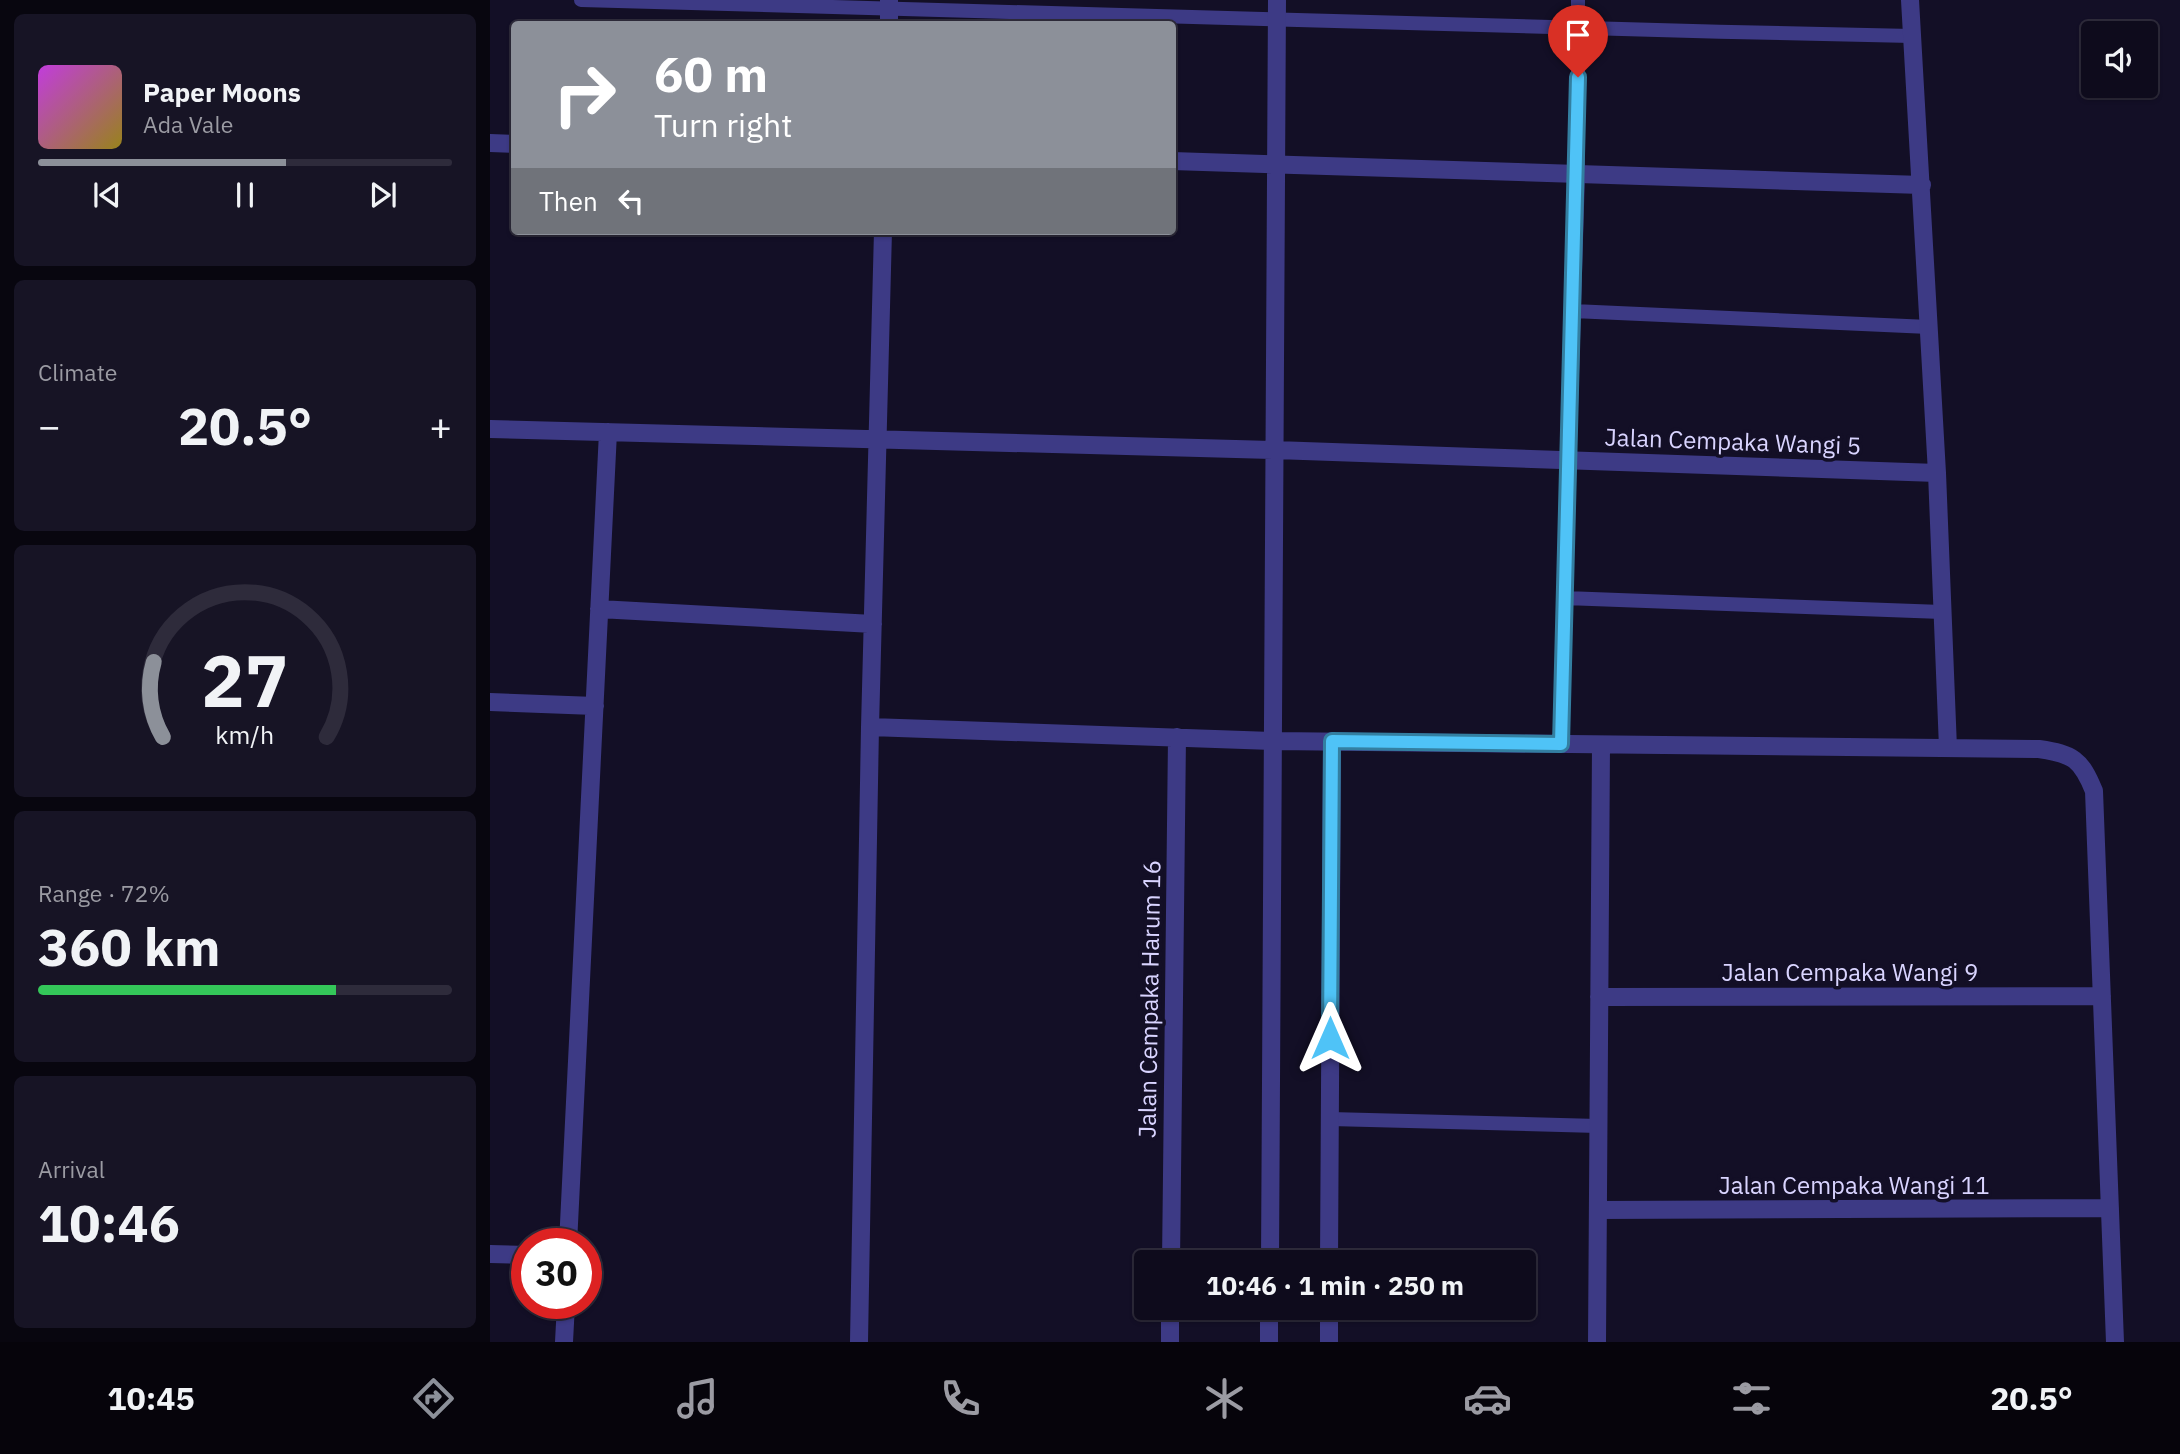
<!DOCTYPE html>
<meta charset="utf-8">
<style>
:root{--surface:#0e0b1c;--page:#171425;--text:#f1f3f6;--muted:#9b9ba3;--line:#2e2b3b;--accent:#8c9099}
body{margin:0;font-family:"IBM Plex Sans",sans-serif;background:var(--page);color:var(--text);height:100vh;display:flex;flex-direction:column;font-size:26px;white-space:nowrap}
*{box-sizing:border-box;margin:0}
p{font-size:23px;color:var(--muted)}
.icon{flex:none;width:38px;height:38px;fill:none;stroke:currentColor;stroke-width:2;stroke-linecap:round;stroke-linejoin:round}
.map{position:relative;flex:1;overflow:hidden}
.drawer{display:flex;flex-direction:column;gap:14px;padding:14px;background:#08060f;width:490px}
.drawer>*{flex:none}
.top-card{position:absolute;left:21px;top:21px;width:665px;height:214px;border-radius:7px;box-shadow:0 2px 5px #0004,0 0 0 2px var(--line);background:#8c9099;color:#fff;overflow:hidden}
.fabs{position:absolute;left:1591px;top:21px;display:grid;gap:14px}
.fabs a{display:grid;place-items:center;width:77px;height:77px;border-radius:7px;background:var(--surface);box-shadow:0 2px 5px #0004,0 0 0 2px var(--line);font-size:35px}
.speed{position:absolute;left:21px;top:1228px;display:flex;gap:14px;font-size:35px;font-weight:700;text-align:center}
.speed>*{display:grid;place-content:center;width:91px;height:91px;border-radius:50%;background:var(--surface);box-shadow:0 2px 5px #0004,0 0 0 2px var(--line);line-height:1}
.speed .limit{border:10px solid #d22;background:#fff;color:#111}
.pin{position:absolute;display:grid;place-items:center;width:60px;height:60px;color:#fff;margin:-72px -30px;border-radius:50% 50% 50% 0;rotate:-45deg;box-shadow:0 0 7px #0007}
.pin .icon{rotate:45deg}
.me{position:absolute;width:77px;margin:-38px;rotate:0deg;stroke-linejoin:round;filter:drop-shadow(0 0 5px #0008)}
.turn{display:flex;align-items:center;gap:24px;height:147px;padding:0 28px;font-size:32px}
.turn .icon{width:91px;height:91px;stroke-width:2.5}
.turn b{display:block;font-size:49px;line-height:60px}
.then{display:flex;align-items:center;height:66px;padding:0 28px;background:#0003;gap:14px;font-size:26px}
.big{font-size:52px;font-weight:800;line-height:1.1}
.drawer .widget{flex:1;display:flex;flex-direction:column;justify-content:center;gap:10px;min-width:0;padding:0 24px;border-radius:10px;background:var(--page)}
.drawer .dial{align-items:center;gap:0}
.dial svg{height:182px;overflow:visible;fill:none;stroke:var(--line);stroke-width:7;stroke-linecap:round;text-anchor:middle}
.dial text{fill:var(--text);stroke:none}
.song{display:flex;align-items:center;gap:21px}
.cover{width:84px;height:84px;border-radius:10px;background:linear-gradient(135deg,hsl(290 70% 55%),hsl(50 70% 35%))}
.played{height:7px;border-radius:4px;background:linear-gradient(90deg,var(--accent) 60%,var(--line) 60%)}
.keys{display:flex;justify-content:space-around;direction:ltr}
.heat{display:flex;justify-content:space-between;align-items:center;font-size:38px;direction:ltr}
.charge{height:10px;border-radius:5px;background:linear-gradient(90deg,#34c759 72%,var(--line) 0)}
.trip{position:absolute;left:644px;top:1250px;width:402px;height:70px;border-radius:7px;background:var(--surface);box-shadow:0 2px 5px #0004,0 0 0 2px var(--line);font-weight:800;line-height:70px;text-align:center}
.tab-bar{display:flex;height:112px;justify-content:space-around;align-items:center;background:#06040b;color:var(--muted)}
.tab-bar .icon{width:49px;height:49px}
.tab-bar .on{color:var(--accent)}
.tab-bar b{font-size:32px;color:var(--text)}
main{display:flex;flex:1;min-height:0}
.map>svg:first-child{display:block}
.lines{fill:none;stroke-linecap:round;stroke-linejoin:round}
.service{stroke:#3d3a85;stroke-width:14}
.minor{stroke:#3d3a85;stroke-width:18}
.route-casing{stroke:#337fa1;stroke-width:18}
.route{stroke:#4fc3f7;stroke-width:12}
.labels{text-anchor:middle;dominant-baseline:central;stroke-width:7;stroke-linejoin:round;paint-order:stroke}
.street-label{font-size:24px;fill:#d9d4ff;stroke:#130f26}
</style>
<main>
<section class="drawer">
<div class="widget">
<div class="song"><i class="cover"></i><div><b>Paper Moons</b><p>Ada Vale</p></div></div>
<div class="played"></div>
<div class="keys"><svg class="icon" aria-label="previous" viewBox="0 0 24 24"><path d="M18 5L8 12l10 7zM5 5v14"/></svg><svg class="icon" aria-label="pause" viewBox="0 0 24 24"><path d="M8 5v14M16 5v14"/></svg><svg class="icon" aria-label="next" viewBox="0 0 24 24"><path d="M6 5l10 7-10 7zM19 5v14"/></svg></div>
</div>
<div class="widget"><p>Climate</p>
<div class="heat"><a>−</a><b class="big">20.5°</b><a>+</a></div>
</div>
<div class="widget dial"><svg viewBox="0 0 100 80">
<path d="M14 69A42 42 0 1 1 86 69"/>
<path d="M14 69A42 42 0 0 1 10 36" stroke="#8c9099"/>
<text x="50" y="56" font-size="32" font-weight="700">27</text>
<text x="50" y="72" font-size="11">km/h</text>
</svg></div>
<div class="widget"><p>Range · 72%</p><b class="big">360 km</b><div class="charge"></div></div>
<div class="widget"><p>Arrival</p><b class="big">10:46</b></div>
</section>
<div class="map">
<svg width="1690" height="1342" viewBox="0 0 1690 1342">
<rect width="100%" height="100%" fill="#130f26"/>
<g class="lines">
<path class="service" d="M 91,0 C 534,10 978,27 1422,36
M 1083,311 L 1439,327
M 1075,598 L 1452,612
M 1071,744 L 1088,173 L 1088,0
M 840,1119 L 1108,1126"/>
<path class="minor" d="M 1420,0 L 1447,473 L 1458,748
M 399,24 L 399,0
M 0,143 L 24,144
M 682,161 L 1432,185
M 0,429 L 785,450 L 1447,473
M 109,609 L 383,624
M 0,702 L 105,706
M 380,727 L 784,741 L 1549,749 C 1583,754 1591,759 1604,791 L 1625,1342
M 1109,997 L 1612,996
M 1108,1210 L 1620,1208
M 78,1244 L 118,432
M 0,1254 L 37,1255
M 681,1262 L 687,737
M 780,1262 L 787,0
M 839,1262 L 842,741
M 74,1342 L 76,1304
M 369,1342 L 380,727 L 393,231
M 680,1342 L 680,1307
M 779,1342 L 779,1307
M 839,1342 L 839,1307
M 1107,1342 L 1111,745"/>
</g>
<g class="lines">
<defs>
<path id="route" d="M 840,1038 L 842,741 L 1071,744 L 1088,77"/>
</defs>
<use href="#route" class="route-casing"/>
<use href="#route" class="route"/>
</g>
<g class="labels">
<g class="street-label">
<text transform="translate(1243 441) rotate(2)">Jalan Cempaka Wangi 5</text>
<text x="1360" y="972">Jalan Cempaka Wangi 9</text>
<text transform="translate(659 999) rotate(-89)">Jalan Cempaka Harum 16</text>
<text x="1364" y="1185">Jalan Cempaka Wangi 11</text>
</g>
</g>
</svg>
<div class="fabs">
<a><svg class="icon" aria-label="sound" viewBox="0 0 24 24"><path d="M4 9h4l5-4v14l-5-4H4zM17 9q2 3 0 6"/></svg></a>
</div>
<div class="speed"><div class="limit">30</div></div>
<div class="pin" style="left:1088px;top:77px;background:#d93025"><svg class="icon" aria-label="arrive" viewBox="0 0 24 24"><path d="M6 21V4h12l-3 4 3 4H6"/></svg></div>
<svg class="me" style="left:840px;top:1038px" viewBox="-20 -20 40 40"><path d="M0-17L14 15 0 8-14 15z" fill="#4fc3f7" stroke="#fff" stroke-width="4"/></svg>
<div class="trip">10:46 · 1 min · 250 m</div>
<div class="top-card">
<div class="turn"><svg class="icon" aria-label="right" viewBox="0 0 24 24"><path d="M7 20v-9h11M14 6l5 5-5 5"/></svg><div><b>60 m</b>Turn right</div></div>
<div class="then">Then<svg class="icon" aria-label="left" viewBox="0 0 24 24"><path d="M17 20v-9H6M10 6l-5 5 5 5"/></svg></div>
</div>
</div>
</main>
<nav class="tab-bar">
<b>10:45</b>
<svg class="icon on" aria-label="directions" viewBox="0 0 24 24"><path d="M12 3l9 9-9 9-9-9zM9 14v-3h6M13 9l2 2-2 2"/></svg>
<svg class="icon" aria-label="music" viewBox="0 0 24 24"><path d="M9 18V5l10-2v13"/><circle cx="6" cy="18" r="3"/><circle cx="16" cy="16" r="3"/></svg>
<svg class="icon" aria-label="phone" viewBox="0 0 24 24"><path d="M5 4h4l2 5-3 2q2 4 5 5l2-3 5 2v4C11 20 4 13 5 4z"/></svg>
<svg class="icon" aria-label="climate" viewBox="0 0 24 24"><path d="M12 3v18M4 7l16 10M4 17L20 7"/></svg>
<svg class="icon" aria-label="car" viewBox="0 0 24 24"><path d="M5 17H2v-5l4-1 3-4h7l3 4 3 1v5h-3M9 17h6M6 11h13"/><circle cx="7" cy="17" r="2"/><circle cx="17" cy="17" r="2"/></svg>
<svg class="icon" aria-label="filters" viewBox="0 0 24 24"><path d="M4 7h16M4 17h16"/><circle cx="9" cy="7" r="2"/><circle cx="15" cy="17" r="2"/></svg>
<b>20.5°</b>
</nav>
